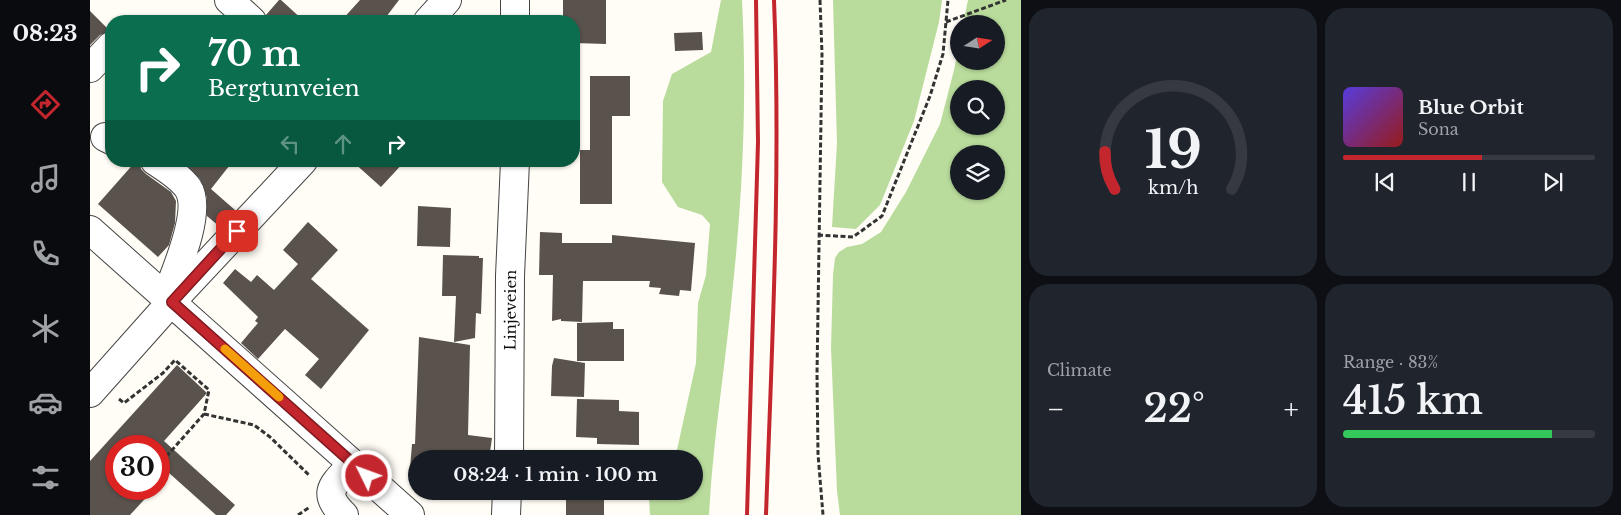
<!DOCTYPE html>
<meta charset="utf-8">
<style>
:root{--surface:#171b24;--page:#20242c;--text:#f1f3f6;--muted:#9ea1a6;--line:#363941;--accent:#c4262e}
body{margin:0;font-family:"Libre Baskerville",serif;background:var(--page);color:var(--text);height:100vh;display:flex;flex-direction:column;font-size:19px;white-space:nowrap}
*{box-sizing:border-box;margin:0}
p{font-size:16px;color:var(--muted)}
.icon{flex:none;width:28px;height:28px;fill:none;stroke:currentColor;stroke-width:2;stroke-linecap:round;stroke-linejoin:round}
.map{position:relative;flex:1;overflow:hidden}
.panel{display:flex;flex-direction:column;gap:8px;padding:8px;background:#0d0f14;width:600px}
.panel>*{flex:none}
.hud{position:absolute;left:15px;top:15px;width:475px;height:152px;border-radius:20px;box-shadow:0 1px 4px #0004;background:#0b6e4f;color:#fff;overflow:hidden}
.needle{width:32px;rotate:78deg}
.controls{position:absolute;left:860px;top:15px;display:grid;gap:10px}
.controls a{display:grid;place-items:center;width:55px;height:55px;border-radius:50%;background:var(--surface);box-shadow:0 1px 4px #0004;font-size:25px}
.speed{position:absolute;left:15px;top:435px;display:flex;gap:10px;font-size:25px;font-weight:700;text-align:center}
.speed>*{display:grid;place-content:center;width:65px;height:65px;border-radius:50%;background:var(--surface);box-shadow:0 1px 4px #0004;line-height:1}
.speed .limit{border:8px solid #d22;background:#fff;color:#111}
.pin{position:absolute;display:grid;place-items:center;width:42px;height:42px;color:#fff;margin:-21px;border-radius:10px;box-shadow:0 2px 8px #0006}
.me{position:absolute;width:55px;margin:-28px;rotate:312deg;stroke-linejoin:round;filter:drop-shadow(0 0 4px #0008)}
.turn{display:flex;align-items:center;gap:18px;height:105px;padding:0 20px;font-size:22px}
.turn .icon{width:65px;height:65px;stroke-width:2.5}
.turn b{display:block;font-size:35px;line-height:42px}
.lanes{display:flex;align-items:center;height:48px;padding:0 20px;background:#0003;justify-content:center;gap:25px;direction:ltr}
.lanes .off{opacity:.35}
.big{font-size:38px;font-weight:600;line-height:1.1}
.panel .card{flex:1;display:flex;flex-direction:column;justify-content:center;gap:8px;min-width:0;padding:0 18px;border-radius:20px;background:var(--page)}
.panel .dial{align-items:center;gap:0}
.dial svg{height:130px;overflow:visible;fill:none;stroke:var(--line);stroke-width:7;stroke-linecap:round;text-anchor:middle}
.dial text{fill:var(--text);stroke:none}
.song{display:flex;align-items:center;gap:15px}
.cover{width:60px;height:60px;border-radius:8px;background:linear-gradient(135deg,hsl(250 70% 55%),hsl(0 70% 35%))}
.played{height:5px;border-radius:2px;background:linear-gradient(90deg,var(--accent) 55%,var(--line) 55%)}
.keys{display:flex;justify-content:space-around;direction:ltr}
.heat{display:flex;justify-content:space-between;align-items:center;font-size:28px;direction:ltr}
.charge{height:8px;border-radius:4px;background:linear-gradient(90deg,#34c759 83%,var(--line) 0)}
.panel .tiles{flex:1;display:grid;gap:8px;grid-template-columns:repeat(2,1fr)}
.trip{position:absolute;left:318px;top:450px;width:295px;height:50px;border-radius:25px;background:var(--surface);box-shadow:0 1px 4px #0004;font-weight:600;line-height:50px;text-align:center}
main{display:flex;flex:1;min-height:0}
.menu{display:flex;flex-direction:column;width:90px;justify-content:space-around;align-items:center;background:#090b0e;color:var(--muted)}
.menu .icon{width:35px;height:35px}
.menu .current{color:var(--accent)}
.menu b{font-size:22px;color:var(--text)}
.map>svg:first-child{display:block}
.forest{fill:#b9dc9c;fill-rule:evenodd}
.building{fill:#5a524d}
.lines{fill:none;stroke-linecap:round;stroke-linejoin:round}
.minor-casing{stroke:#444;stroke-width:30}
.path{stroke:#333;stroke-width:3;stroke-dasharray:5 2.5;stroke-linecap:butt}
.minor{stroke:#fff;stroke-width:28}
.rail{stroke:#c4262e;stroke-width:4}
.route-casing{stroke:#7f191e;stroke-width:12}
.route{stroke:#c4262e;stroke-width:9}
.slow{stroke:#f59e0b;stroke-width:9}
.labels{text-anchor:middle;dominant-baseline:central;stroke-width:5;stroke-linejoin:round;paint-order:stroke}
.street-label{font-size:15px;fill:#111;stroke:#fff}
</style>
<main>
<nav class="menu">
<b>08:23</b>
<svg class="icon current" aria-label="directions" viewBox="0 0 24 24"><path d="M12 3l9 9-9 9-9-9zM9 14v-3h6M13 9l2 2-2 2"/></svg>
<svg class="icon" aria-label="music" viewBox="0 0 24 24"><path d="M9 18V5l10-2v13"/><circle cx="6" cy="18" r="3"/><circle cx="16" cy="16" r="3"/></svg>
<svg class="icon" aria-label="phone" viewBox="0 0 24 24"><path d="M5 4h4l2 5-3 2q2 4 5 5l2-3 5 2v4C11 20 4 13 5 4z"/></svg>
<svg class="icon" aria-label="climate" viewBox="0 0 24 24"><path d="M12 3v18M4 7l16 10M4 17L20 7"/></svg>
<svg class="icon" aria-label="car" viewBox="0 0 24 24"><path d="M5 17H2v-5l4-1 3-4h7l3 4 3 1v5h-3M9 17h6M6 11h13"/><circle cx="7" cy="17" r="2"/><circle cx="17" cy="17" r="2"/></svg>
<svg class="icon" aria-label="filters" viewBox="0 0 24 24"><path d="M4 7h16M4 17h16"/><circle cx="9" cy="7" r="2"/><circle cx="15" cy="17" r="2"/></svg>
</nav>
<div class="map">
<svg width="931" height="515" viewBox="0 0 931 515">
<rect width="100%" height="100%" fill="#fffdf5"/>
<path class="forest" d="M 631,0 L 652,0 C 657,95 653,190 643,285 C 636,362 623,438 619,515 L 560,515 L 559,498 L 566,491 L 604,491 L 604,459 L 585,459 L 606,363 L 608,303 L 616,275 L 620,224 L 612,215 L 588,207 L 572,182 L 573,101 L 582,74 L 621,52 Z
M 743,0 L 852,0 L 849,22 L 824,121 L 790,205 L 766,229 L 742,227 L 747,143 Z
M 878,0 L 931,0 L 931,515 L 750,515 L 747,491 L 741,348 L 743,275 L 745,258 L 749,252 L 757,247 L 772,244 L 791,232 L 816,192 L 850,124 L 864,70 L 869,47 L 869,61 L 906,61 L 906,24 L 873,24 ZM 869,89 L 906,89 L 906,126 L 869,126 ZM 869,154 L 906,154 L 906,191 L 869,191 Z"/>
<path class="building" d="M 189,0 L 191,0 L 214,21 L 177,21 L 176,15 Z
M 270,0 L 309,0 L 293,21 L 251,21 Z
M 473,0 L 516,0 L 516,44 L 484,43 L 484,21 L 473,21 Z
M 0,11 L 20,31 L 10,35 L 0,45 Z
M 612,32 L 613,50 L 585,51 L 584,33 Z
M 500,76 L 540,76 L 540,116 L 522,116 L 522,204 L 490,204 L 490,150 L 500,150 Z
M 46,161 L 50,161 L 51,169 L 56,174 L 81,192 L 86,201 L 85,223 L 79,245 L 68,257 L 8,204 Z
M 93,161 L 143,161 L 121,189 L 145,210 L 130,227 L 117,216 L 117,198 L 110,179 Z
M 262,161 L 315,161 L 291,187 Z
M 328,206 L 361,208 L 360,247 L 327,246 Z
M 218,222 L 248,250 L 221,279 L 279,330 L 231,389 L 215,375 L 229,359 L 195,329 L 168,359 L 151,343 L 168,323 L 165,321 L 168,317 L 133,283 L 145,269 L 161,282 L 167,275 L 184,290 L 208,264 L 193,250 Z
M 450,232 L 472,233 L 472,243 L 522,243 L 522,235 L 605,243 L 601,291 L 590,290 L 589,296 L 569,294 L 571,288 L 559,287 L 560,281 L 493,281 L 492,322 L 471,321 L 471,319 L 462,321 L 463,275 L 449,275 Z
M 353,255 L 389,256 L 389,258 L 393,258 L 391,314 L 386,313 L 385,338 L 364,342 L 366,296 L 352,296 Z
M 523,322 L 523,329 L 534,329 L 534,361 L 487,361 L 487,323 Z
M 329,337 L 380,345 L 378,435 L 402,438 L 399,459 L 326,459 L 326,468 L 320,468 L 322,444 L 325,444 Z
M 464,358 L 495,363 L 494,397 L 461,396 L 462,366 Z
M 87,365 L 117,393 L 74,441 L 145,505 L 136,515 L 126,515 L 69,464 L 69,446 L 26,446 L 26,489 L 64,489 L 40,515 L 0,515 L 0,461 Z
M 487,399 L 529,400 L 529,411 L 549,412 L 549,445 L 507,444 L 507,438 L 486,437 Z
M 343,491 L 379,491 L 379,496 L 343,494 Z
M 476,491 L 514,491 L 514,515 L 476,515 Z"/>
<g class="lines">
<defs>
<g id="minor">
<path d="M 139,0 L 162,21"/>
<path d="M 425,0 L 425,21"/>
<path d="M 338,21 L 357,0"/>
<path d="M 0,68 L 21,46"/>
<path d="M 15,137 L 21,140"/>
<path d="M 65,161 C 76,168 91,178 98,188 C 113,211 85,273 76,297"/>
<path d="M 0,230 L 320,515"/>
<path d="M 0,393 L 82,301 L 213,161"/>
<path id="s1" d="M 419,459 L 420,276 L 425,161"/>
<path d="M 254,515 C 230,492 244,484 263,464"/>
<path d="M 416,515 L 417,491"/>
</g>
</defs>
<use href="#minor" class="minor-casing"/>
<path class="path" d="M 730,0 L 732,54 L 727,374 L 728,454 L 733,515
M 856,22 L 916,0
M 728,235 L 763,237 L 792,216 L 840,96 L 853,54 L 858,0
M 29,399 L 34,403 L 73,373 L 85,360 L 119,390 L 114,414 L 74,459
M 114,414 L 164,425 L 180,437 L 220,476
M 208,515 L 220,507"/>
<use href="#minor" class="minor"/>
<path class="rail" d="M 657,515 L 668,142 L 666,0
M 676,515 C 682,344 691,172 684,0"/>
</g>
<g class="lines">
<defs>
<path id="route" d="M 147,231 L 82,302 L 277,476"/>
</defs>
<use href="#route" class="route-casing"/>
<use href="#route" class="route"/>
<path class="slow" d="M 135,349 L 189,397"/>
</g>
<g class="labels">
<g class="street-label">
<text stroke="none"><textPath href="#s1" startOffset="149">Linjeveien</textPath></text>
</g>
</g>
</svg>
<div class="controls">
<a><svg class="needle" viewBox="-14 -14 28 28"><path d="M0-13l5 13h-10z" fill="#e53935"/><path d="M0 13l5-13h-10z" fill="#9ea1a6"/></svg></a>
<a><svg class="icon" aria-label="search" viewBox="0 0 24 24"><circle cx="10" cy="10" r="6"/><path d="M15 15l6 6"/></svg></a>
<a><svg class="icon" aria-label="layers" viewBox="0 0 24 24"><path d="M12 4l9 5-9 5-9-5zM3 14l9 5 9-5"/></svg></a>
</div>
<div class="speed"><div class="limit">30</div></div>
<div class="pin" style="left:147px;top:231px;background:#d93025"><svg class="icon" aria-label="arrive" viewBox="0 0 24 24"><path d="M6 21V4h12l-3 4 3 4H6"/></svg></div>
<svg class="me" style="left:277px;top:476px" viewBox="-20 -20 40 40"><circle r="17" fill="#c4262e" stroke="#fff" stroke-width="3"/><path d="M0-11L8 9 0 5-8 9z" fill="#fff"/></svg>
<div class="trip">08:24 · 1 min · 100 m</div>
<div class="hud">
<div class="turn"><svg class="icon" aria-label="right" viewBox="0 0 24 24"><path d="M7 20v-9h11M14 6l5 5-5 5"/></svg><div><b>70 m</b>Bergtunveien</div></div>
<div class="lanes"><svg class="icon off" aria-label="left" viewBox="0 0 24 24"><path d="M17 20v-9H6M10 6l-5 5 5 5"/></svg><svg class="icon off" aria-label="ahead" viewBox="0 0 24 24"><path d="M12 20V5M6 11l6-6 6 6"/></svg><svg class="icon" aria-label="right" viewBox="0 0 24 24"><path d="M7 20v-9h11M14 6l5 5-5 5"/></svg></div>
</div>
</div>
<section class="panel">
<div class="tiles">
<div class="card dial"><svg viewBox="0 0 100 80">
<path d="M14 69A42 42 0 1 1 86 69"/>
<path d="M14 69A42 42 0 0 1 8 46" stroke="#c4262e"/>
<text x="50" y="56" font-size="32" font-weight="700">19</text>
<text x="50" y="72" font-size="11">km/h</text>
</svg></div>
<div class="card">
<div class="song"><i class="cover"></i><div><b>Blue Orbit</b><p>Sona</p></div></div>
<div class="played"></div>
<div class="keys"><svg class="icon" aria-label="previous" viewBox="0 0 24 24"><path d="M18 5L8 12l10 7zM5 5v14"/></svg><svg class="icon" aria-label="pause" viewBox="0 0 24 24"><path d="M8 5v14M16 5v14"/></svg><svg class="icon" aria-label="next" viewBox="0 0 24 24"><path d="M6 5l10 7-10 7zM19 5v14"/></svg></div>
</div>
<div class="card"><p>Climate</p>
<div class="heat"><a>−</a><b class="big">22°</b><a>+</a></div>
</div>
<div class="card"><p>Range · 83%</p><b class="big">415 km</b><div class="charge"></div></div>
</div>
</section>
</main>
